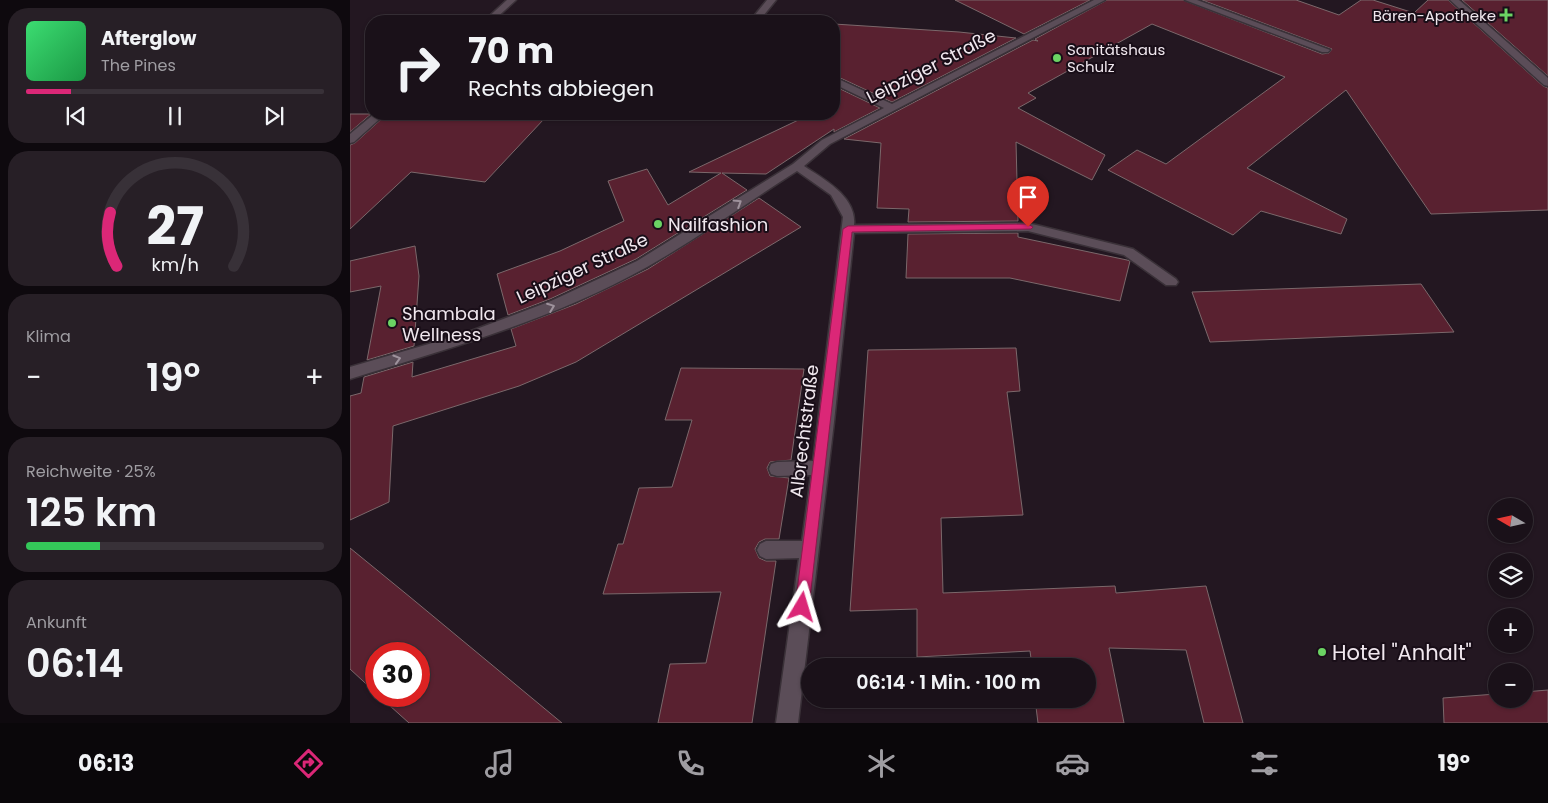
<!DOCTYPE html>
<html lang="de">
<meta charset="utf-8">
<style>
:root{--surface:#1a1119;--page:#271f26;--text:#f1f3f6;--muted:#9f9da2;--line:#383138;--accent:#db2777}
body{margin:0;font-family:Poppins,sans-serif;background:var(--page);color:var(--text);height:100vh;display:flex;flex-direction:column;font-size:19px;white-space:nowrap}
*{box-sizing:border-box;margin:0}
p{font-size:16px;color:var(--muted)}
.icon{flex:none;width:28px;height:28px;fill:none;stroke:currentColor;stroke-width:2;stroke-linecap:round;stroke-linejoin:round}
.map{position:relative;flex:1;overflow:hidden}
.side{display:flex;flex-direction:column;gap:8px;padding:8px;background:#0e090e;width:350px}
.side>*{flex:none}
.banner{position:absolute;left:15px;top:15px;width:475px;height:105px;border-radius:20px;box-shadow:0 1px 4px #0004,0 0 0 1px var(--line);background:#1a1119;color:var(--text);overflow:hidden}
.needle{width:32px;rotate:279deg}
.buttons{position:absolute;left:1138px;top:498px;display:grid;gap:10px}
.buttons a{display:grid;place-items:center;width:45px;height:45px;border-radius:50%;background:var(--surface);box-shadow:0 1px 4px #0004,0 0 0 1px var(--line);font-size:25px}
.speed{position:absolute;left:15px;top:642px;display:flex;gap:10px;font-size:25px;font-weight:700;text-align:center}
.speed>*{display:grid;place-content:center;width:65px;height:65px;border-radius:50%;background:var(--surface);box-shadow:0 1px 4px #0004,0 0 0 1px var(--line);line-height:1}
.speed .limit{border:8px solid #d22;background:#fff;color:#111}
.pin{position:absolute;display:grid;place-items:center;width:42px;height:42px;color:#fff;margin:-51px -21px;border-radius:50% 50% 50% 0;rotate:-45deg;box-shadow:0 0 5px #0007}
.pin .icon{rotate:45deg}
.me{position:absolute;width:55px;margin:-28px;rotate:7deg;stroke-linejoin:round;filter:drop-shadow(0 0 4px #0008)}
.turn{display:flex;align-items:center;gap:18px;height:105px;padding:0 20px;font-size:22px}
.turn .icon{width:65px;height:65px;stroke-width:2.5}
.turn b{display:block;font-size:35px;line-height:42px}
.big{font-size:38px;font-weight:600;line-height:1.1}
.side .widget{flex:1;display:flex;flex-direction:column;justify-content:center;gap:8px;min-width:0;padding:0 18px;border-radius:20px;background:var(--page)}
.side .dial{align-items:center;gap:0}
.dial svg{height:130px;overflow:visible;fill:none;stroke:var(--line);stroke-width:7;stroke-linecap:round;text-anchor:middle}
.dial text{fill:var(--text);stroke:none}
.song{display:flex;align-items:center;gap:15px}
.cover{width:60px;height:60px;border-radius:8px;background:linear-gradient(135deg,hsl(140 70% 55%),hsl(140 70% 35%))}
.played{height:5px;border-radius:2px;background:linear-gradient(90deg,var(--accent) 15%,var(--line) 15%)}
.keys{display:flex;justify-content:space-around;direction:ltr}
.heat{display:flex;justify-content:space-between;align-items:center;font-size:28px;direction:ltr}
.charge{height:8px;border-radius:4px;background:linear-gradient(90deg,#34c759 25%,var(--line) 0)}
.trip{position:absolute;left:451px;top:658px;width:295px;height:50px;border-radius:25px;background:var(--surface);box-shadow:0 1px 4px #0004,0 0 0 1px var(--line);font-weight:600;line-height:50px;text-align:center}
.tab-bar{display:flex;height:80px;justify-content:space-around;align-items:center;background:#0a070a;color:var(--muted)}
.tab-bar .icon{width:35px;height:35px}
.tab-bar .on{color:var(--accent)}
.tab-bar b{font-size:22px;color:var(--text)}
main{display:flex;flex:1;min-height:0}
.map>svg:first-child{display:block}
.building{fill:#592130;stroke:#7b686b}
.lines{fill:none;stroke-linecap:round;stroke-linejoin:round}
.minor-casing{stroke:#3a3138;stroke-width:3}
.minor{fill:#5b4d58;fill-rule:evenodd}
.oneway{stroke:#9e929c}
.route{fill:#db2777;stroke:#8e194d}
.poi-dot{fill:#6bd363;stroke:#190e18;stroke-width:2}
.labels{text-anchor:middle;dominant-baseline:central;stroke-width:4;stroke-linejoin:round;paint-order:stroke}
.far-poi-label{font-size:15px;fill:#f0e7ee;stroke:#190e18;text-anchor:end}
.street-label{font-size:18px;fill:#f0e7ee;stroke:#190e18}
.poi-label{font-size:18px;fill:#f0e7ee;stroke:#190e18;text-anchor:start}
.near-poi-label{font-size:21px;fill:#f0e7ee;stroke:#190e18;text-anchor:start}
</style>
<main>
<section class="side">
<div class="widget">
<div class="song"><i class="cover"></i><div><b>Afterglow</b><p>The Pines</p></div></div>
<div class="played"></div>
<div class="keys"><svg class="icon" aria-label="previous" viewBox="0 0 24 24"><path d="M18 5L8 12l10 7zM5 5v14"/></svg><svg class="icon" aria-label="pause" viewBox="0 0 24 24"><path d="M8 5v14M16 5v14"/></svg><svg class="icon" aria-label="next" viewBox="0 0 24 24"><path d="M6 5l10 7-10 7zM19 5v14"/></svg></div>
</div>
<div class="widget dial"><svg viewBox="0 0 100 80">
<path d="M14 69A42 42 0 1 1 86 69"/>
<path d="M14 69A42 42 0 0 1 10 36" stroke="#db2777"/>
<text x="50" y="56" font-size="32" font-weight="700">27</text>
<text x="50" y="72" font-size="11">km/h</text>
</svg></div>
<div class="widget"><p>Klima</p>
<div class="heat"><a>−</a><b class="big">19°</b><a>+</a></div>
</div>
<div class="widget"><p>Reichweite · 25%</p><b class="big">125 km</b><div class="charge"></div></div>
<div class="widget"><p>Ankunft</p><b class="big">06:14</b></div>
</section>
<div class="map">
<svg width="1198" height="723" viewBox="0 0 1198 723">
<rect width="100%" height="100%" fill="#231721"/>
<path class="building" d="M 605,0 L 740,0 L 674,34 Z
M 757,0 L 833,0 L 972,54 L 979,53 L 982,49 L 852,0 L 946,0 L 989,15 L 1011,0 L 1023,0 L 1064,13 L 1078,0 L 1098,0 L 1193,86 L 1198,88 L 1198,210 L 1081,214 L 996,90 L 897,168 L 997,219 L 991,234 L 911,211 L 883,235 L 758,170 L 787,150 L 816,164 L 935,77 L 802,24 L 678,93 L 686,98 L 668,108 L 755,155 L 742,180 L 666,142 L 668,221 L 558,222 L 559,209 L 527,208 L 531,143 L 494,139 L 683,40 L 688,41 L 685,39 Z
M 1112,0 L 1198,0 L 1198,76 Z
M 484,24 L 609,32 L 666,38 L 542,102 L 484,75 Z
M 484,86 L 530,108 L 484,132 L 484,129 L 416,174 L 372,173 L 397,190 L 286,259 L 200,299 L 158,315 L 147,274 L 210,251 L 274,221 L 258,181 L 297,169 L 318,205 L 371,173 L 339,172 L 461,114 L 484,114 Z
M 0,114 L 21,114 L 0,132 Z
M 37,114 L 124,114 L 120,117 L 194,119 L 135,182 L 61,172 L 0,229 L 0,145 L 5,143 Z
M 409,198 L 451,227 L 226,362 L 169,386 L 43,426 L 39,502 L 0,520 L 0,396 L 11,393 L 14,377 L 63,362 L 62,377 L 166,346 L 161,329 L 226,304 L 298,269 Z
M 668,233 L 668,237 L 777,260 L 780,261 L 770,301 L 660,278 L 556,278 L 558,234 Z
M 65,246 L 69,276 L 64,346 L 17,360 L 31,286 L 0,292 L 0,261 Z
M 1071,284 L 1104,332 L 860,342 L 842,292 Z
M 666,348 L 670,391 L 657,392 L 673,515 L 591,518 L 593,593 L 765,586 L 766,593 L 856,586 L 893,723 L 854,723 L 836,650 L 759,648 L 774,723 L 688,723 L 685,699 L 738,699 L 738,666 L 682,666 L 680,651 L 567,657 L 567,609 L 500,611 L 518,350 Z
M 331,368 L 454,369 L 441,460 L 420,462 L 417,468 L 420,476 L 439,478 L 429,539 L 415,539 L 409,542 L 405,549 L 409,558 L 416,561 L 426,561 L 402,723 L 308,723 L 320,664 L 356,663 L 371,592 L 253,594 L 268,544 L 273,544 L 289,488 L 322,487 L 342,420 L 315,420 Z
M 0,548 L 60,597 L 212,723 L 59,723 L 29,696 L 69,696 L 69,654 L 26,654 L 26,693 L 0,669 Z
M 1198,690 L 1198,723 L 1094,723 L 1093,698 L 1146,694 L 1146,699 L 1174,699 L 1174,692 Z"/>
<g class="lines">
<defs>
<path id="minor" d="M 157,0 L 166,0 L 143,21 L 134,21 Z
M 417,0 L 426,0 L 409,21 L 400,21 Z
M 744,0 L 755,0 L 480,144 L 454,166 C 474,179 507,197 504,225 L 678,223 L 783,249 L 826,279 L 828,282 L 826,285 L 816,285 L 774,255 L 678,231 L 504,233 L 484,422 L 448,723 L 426,723 L 449,558 L 416,559 L 410,556 L 407,550 L 410,544 L 416,541 L 452,541 L 461,475 L 427,476 L 421,474 L 419,469 L 421,464 L 427,462 L 463,461 L 493,217 L 481,195 L 447,171 C 397,203 348,238 297,267 C 204,319 101,348 0,379 L 0,367 L 113,334 L 201,301 L 287,261 L 443,164 L 472,140 L 534,108 L 484,84 L 484,77 L 542,104 Z
M 835,0 L 847,0 L 980,50 L 978,52 L 972,52 Z
M 1100,0 L 1109,0 L 1198,78 L 1198,86 L 1194,85 Z
M 24,114 L 35,114 L 4,142 L 0,143 L 0,134 Z"/>
</defs>
<use href="#minor" class="minor-casing"/>
<use href="#minor" class="minor"/>
</g>
<defs><path id="oneway-chevron" d="M-2-3.5L2.5 0L-2 3.5" fill="none" stroke-width="1.6" stroke-linecap="round" stroke-linejoin="round" transform="scale(1.25)"/></defs>
<g class="oneway">
<use href="#oneway-chevron" transform="translate(388 203) rotate(-32)"/>
<use href="#oneway-chevron" transform="translate(201 307) rotate(-21)"/>
<use href="#oneway-chevron" transform="translate(47 359) rotate(-17)"/>
</g>
<path class="route" d="M 678,224 L 683,227 L 681,229 L 502,232 L 459,607 L 457,612 L 452,614 L 447,612 L 445,607 L 493,229 L 498,226 Z"/>
<g class="poi-dot">
<path d="M1153.5 7.5h5v5h5v5h-5v5h-5v-5h-5v-5h5z"/>
<circle cx="707" cy="58" r="5"/>
<circle cx="308" cy="224" r="5"/>
<circle cx="42" cy="323" r="5"/>
<circle cx="972" cy="652" r="5"/>
</g>
<g class="labels">
<g class="far-poi-label">
<text x="1146" y="15">Bären-Apotheke</text>
<text x="717" y="49" text-anchor="start">Sanitätshaus<tspan x="717" dy="17">Schulz</tspan></text>
</g>
<g class="street-label">
<text transform="translate(581 66) rotate(-27)">Leipziger Straße</text>
<text transform="translate(232 268) rotate(-25)">Leipziger Straße</text>
<text transform="translate(454 431) rotate(-83)">Albrechtstraße</text>
</g>
<g class="poi-label">
<text x="318" y="224">Nailfashion</text>
<text x="52" y="313">Shambala<tspan x="52" dy="21">Wellness</tspan></text>
</g>
<g class="near-poi-label">
<text x="982" y="652">Hotel "Anhalt"</text>
</g>
</g>
</svg>
<div class="buttons">
<a><svg class="needle" viewBox="-14 -14 28 28"><path d="M0-13l5 13h-10z" fill="#e53935"/><path d="M0 13l5-13h-10z" fill="#9f9da2"/></svg></a>
<a><svg class="icon" aria-label="layers" viewBox="0 0 24 24"><path d="M12 4l9 5-9 5-9-5zM3 14l9 5 9-5"/></svg></a>
<a>+</a>
<a>−</a>
</div>
<div class="speed"><div class="limit">30</div></div>
<div class="pin" style="left:678px;top:227px;background:#d93025"><svg class="icon" aria-label="arrive" viewBox="0 0 24 24"><path d="M6 21V4h12l-3 4 3 4H6"/></svg></div>
<svg class="me" style="left:452px;top:607px" viewBox="-20 -20 40 40"><path d="M0-17L14 15 0 8-14 15z" fill="#db2777" stroke="#fff" stroke-width="4"/></svg>
<div class="trip">06:14 · 1 Min. · 100 m</div>
<div class="banner">
<div class="turn"><svg class="icon" aria-label="right" viewBox="0 0 24 24"><path d="M7 20v-9h11M14 6l5 5-5 5"/></svg><div><b>70 m</b>Rechts abbiegen</div></div>
</div>
</div>
</main>
<nav class="tab-bar">
<b>06:13</b>
<svg class="icon on" aria-label="directions" viewBox="0 0 24 24"><path d="M12 3l9 9-9 9-9-9zM9 14v-3h6M13 9l2 2-2 2"/></svg>
<svg class="icon" aria-label="music" viewBox="0 0 24 24"><path d="M9 18V5l10-2v13"/><circle cx="6" cy="18" r="3"/><circle cx="16" cy="16" r="3"/></svg>
<svg class="icon" aria-label="phone" viewBox="0 0 24 24"><path d="M5 4h4l2 5-3 2q2 4 5 5l2-3 5 2v4C11 20 4 13 5 4z"/></svg>
<svg class="icon" aria-label="climate" viewBox="0 0 24 24"><path d="M12 3v18M4 7l16 10M4 17L20 7"/></svg>
<svg class="icon" aria-label="car" viewBox="0 0 24 24"><path d="M5 17H2v-5l4-1 3-4h7l3 4 3 1v5h-3M9 17h6M6 11h13"/><circle cx="7" cy="17" r="2"/><circle cx="17" cy="17" r="2"/></svg>
<svg class="icon" aria-label="filters" viewBox="0 0 24 24"><path d="M4 7h16M4 17h16"/><circle cx="9" cy="7" r="2"/><circle cx="15" cy="17" r="2"/></svg>
<b>19°</b>
</nav>
